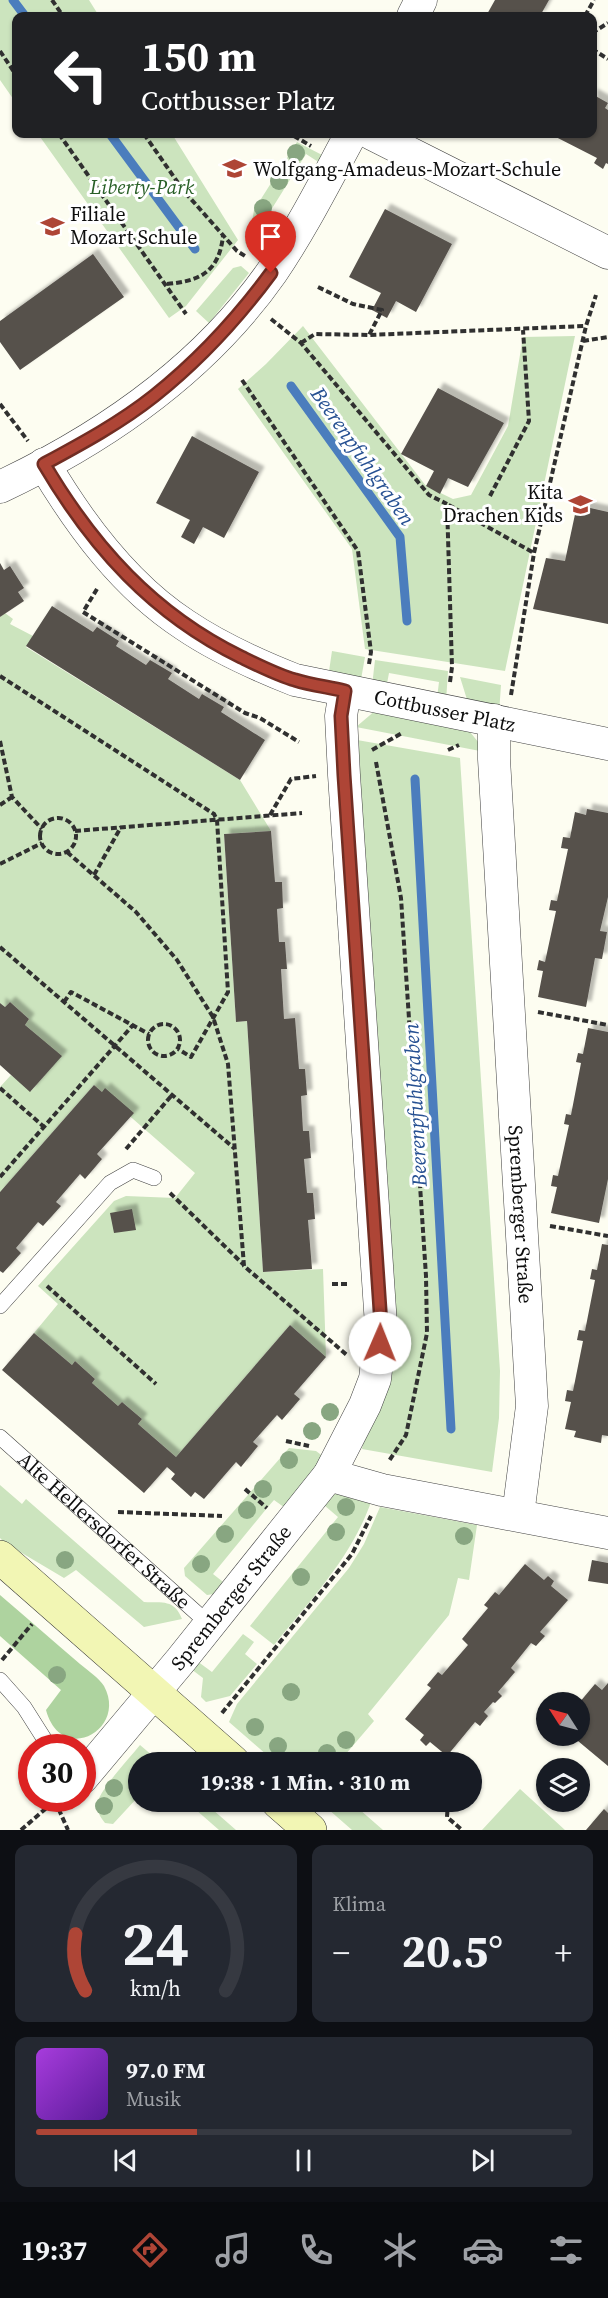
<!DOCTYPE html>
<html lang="de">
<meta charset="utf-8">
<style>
:root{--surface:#171b24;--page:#242831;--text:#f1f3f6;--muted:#9ea1a6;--line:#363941;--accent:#ae4536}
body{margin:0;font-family:"Source Serif 4",serif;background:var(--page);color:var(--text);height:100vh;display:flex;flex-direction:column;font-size:22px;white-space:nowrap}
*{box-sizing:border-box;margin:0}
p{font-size:20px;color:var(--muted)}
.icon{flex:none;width:33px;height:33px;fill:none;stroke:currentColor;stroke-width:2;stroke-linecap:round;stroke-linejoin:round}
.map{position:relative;height:1830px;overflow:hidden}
.sheet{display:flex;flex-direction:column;gap:15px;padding:15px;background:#0d0f14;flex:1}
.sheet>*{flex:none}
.hud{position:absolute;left:12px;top:12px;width:585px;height:126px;border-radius:12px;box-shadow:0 2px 4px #0004;background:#202124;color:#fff;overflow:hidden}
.needle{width:39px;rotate:306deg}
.controls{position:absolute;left:536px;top:1692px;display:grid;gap:12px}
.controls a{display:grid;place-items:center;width:54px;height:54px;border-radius:50%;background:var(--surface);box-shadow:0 2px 4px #0004;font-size:30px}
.speed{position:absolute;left:18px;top:1734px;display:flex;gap:12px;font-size:30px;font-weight:700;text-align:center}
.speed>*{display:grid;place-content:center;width:78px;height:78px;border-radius:50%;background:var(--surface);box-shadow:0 2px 4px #0004;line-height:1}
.speed .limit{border:9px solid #d22;background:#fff;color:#111}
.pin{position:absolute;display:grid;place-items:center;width:51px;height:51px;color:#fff;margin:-62px -26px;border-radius:50% 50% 50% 0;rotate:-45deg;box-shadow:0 0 6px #0007}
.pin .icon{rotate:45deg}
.me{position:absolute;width:66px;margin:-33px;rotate:1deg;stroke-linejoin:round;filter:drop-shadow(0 0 4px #0008)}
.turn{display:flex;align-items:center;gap:21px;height:126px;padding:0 30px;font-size:27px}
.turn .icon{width:78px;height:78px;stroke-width:2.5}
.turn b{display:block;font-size:42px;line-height:51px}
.big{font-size:45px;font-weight:700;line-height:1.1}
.sheet .tile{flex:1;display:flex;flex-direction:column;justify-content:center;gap:9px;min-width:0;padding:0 21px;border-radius:12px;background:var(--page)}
.sheet .dial{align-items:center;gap:0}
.dial svg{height:156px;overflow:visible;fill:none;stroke:var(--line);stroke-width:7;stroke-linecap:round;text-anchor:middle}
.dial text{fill:var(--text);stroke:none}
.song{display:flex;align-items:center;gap:18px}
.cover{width:72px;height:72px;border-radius:9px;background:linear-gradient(135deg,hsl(280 70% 55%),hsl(270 70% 35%))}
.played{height:6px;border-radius:3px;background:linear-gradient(90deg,var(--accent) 30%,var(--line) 30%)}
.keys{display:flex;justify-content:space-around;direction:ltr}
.heat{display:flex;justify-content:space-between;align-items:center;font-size:33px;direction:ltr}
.sheet .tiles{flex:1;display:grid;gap:15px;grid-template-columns:1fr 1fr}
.tile:last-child{grid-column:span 2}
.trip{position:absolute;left:128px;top:1752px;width:354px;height:60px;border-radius:30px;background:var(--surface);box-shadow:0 2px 4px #0004;font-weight:700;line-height:60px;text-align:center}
.dock{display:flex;height:96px;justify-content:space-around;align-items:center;background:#090b0e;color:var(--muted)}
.dock .icon{width:42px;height:42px}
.dock .on{color:var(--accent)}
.dock b{font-size:27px;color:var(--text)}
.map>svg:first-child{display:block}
.green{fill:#cce4be}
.forest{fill:#aed39f}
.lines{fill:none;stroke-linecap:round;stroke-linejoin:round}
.stream{stroke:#4b7dbd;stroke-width:9}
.building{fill:#56514c;filter:url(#shadow)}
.lane-casing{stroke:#414141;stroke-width:16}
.street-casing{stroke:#414141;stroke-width:33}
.secondary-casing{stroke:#303030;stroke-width:34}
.path{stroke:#303030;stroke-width:4;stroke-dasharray:6 3;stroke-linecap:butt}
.lane{stroke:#fff;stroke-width:15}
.street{stroke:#fff;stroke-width:32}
.secondary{stroke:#f2f6b4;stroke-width:33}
.tree{fill:#88a681}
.route-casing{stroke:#712d23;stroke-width:15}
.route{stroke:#ae4536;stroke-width:10}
.labels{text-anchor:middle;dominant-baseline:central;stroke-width:6;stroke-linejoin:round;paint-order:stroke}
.poi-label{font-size:20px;fill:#0e0e0e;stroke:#fff;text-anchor:start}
.park-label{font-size:20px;font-style:italic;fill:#285f26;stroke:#fff}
.street-label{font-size:20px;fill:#0e0e0e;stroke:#fff}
.water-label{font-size:21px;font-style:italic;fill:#265092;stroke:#fff}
</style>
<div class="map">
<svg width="608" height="1830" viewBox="0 0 608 1830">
<defs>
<filter id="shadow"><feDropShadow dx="5.5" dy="-5.5" stdDeviation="1.5" flood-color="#0004"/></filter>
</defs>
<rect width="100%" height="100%" fill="#fdfdf1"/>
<path class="green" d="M 0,0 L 89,0 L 99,16 L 16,16 L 16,103 L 0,80 Z
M 38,134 L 172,134 L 238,240 L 186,306 L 169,318 Z
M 297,142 L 324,156 L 320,163 L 306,154 L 251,242 L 266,252 L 263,256 L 245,243 L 250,234 L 254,210 Z
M 241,266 L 249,273 L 209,323 L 196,311 L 233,268 Z
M 303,326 L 426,486 L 453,499 L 471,495 L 508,426 L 523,337 L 575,336 L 505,671 L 365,649 L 352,549 L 238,389 L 266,364 Z
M 5,613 L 13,619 L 10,624 L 33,636 L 26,647 L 240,780 L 271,831 L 224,834 L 236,1022 L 247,1021 L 263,1272 L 323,1269 L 326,1357 L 290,1325 L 176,1457 L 138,1424 L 142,1419 L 122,1402 L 118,1406 L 92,1383 L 95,1379 L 75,1361 L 72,1365 L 34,1333 L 58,1304 L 38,1286 L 114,1201 L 126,1196 L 175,1198 L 195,1173 L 94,1085 L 0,1192 L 0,1087 L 11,1075 L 31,1091 L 61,1056 L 25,1025 L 29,1019 L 10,1002 L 5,1007 L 0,1003 L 0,617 Z
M 332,651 L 365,657 L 360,685 L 328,678 Z
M 375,660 L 448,671 L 446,702 L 437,698 L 439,682 L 389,673 L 386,689 L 372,686 Z
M 460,677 L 501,685 L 499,713 L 469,706 Z
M 376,710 L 470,732 L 479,743 L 480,751 L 356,727 Z
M 357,740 L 460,758 L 500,1371 L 499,1418 L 492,1472 L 362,1449 C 364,1434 374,1423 380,1410 C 392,1384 395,1359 396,1331 Z
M 289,1448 L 316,1451 L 324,1457 L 288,1510 L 274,1500 L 267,1508 L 213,1574 L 227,1585 L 214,1594 L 207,1595 L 185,1576 L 184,1568 Z
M 0,1485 L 22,1504 L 26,1499 L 144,1602 C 163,1603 174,1599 182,1619 L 144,1627 L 76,1570 L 64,1578 L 5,1543 L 0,1538 Z
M 344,1493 L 372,1499 C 353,1556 311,1599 274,1645 L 250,1626 L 338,1517 L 324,1505 L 335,1494 Z
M 380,1507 L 477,1525 L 469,1580 L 458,1578 L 449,1615 L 368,1714 L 374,1721 L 339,1762 L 275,1762 L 229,1722 L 237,1704 L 349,1568 L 364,1544 Z
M 243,1634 L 254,1642 L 245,1654 L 257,1664 L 230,1696 L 206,1702 L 201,1697 L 203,1678 L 191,1669 L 197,1661 L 212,1672 Z
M 140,1745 L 160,1762 L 138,1762 L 138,1797 L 113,1824 L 105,1823 C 101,1818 97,1812 97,1805 C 98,1791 130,1758 140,1745 Z
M 520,1789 L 565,1830 L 482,1830 Z
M 187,1802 L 204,1802 L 236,1830 L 219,1830 Z
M 320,1802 L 351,1802 L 383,1830 L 352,1830 Z"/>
<path class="forest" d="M 0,1595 C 27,1618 53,1641 80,1664 C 87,1670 99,1678 104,1686 C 128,1730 61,1766 46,1710 L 61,1690 L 0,1636 Z"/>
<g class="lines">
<path class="stream" d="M 13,0 L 25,16
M 110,134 L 195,249
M 291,386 L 400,537 L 407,621
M 415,779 L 451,1429"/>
</g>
<path class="building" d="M 495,0 L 549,0 L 540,16 L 486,16 Z
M 592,94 L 608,103 L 605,108 L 608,110 L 608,164 L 606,163 L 603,169 L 594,163 L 597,158 L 550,134 L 592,134 Z
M 385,209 L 452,244 L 416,312 L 396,301 L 387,318 L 372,310 L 381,293 L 349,277 Z
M 93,254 L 124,297 L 20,370 L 0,342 L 0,321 Z
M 438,388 L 504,423 L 468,487 L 448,478 L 440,494 L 426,486 L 434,471 L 401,454 Z
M 192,436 L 259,472 L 224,538 L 203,527 L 194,544 L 181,537 L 190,520 L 156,503 Z
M 577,505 L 608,512 L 608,624 L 533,609 L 546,558 L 565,561 Z
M 0,563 L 4,570 L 10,566 L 24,588 L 18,592 L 24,601 L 0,617 Z
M 52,606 L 93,632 L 97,627 L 119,641 L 116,646 L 146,665 L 150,660 L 172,673 L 168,679 L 199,699 L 202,694 L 224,707 L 221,712 L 265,740 L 240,780 L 26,646 Z
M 587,809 L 608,813 L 608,897 L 600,931 L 607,932 L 602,959 L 595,958 L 586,1007 L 538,997 L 543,971 L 537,970 L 539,960 L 545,962 L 556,911 L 549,910 L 551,900 L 557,901 L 568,849 L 561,848 L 563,837 L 570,838 L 575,812 L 586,815 Z
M 271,831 L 275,882 L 282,882 L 283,908 L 277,909 L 279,942 L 285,942 L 287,969 L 281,969 L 284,1019 L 295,1018 L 299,1069 L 305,1069 L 307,1095 L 301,1096 L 303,1131 L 309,1131 L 311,1158 L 304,1159 L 307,1193 L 313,1193 L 315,1219 L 308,1220 L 312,1269 L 263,1272 L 247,1021 L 236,1022 L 224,834 Z
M 10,1002 L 29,1019 L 25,1025 L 62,1056 L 30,1092 L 0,1065 L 0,1003 L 5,1007 Z
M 588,1028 L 608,1032 L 608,1179 L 599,1223 L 551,1213 L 557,1187 L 551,1186 L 553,1175 L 558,1176 L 569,1125 L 564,1124 L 566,1114 L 571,1115 L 581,1063 L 576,1062 L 578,1053 L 583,1054 Z
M 94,1085 L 102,1092 L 105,1088 L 134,1113 L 97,1154 L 102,1159 L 85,1179 L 80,1174 L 56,1202 L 61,1206 L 43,1226 L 38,1222 L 16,1248 L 21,1253 L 3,1273 L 0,1271 L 0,1192 Z
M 132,1209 L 136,1230 L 114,1233 L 110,1213 Z
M 602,1244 L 608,1245 L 608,1436 L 602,1435 L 601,1443 L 574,1437 L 576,1431 L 565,1429 L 571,1402 L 565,1401 L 567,1390 L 573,1391 L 583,1341 L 577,1340 L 579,1330 L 585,1331 L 595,1280 L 590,1279 L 592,1269 L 597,1270 Z
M 290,1325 L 326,1357 L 294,1394 L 300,1399 L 282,1420 L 277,1415 L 253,1442 L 258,1446 L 241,1467 L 236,1462 L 204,1499 L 195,1492 L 191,1497 L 171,1479 L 175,1474 L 167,1467 L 144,1493 L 2,1370 L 34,1333 L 72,1365 L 75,1361 L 95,1379 L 92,1383 L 118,1406 L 122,1402 L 142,1419 L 138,1424 L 176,1457 Z
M 592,1560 L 608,1563 L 608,1584 L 588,1581 Z
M 525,1564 L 544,1580 L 548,1576 L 554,1581 L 551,1586 L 568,1600 L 540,1632 L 545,1636 L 536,1646 L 531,1643 L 511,1668 L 515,1672 L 498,1692 L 502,1696 L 495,1703 L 493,1702 L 484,1712 L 488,1716 L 480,1726 L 475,1722 L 447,1756 L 430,1742 L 426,1746 L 420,1740 L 424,1735 L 405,1719 L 431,1688 L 427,1685 L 438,1672 L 442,1675 L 468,1645 L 462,1639 L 488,1608 L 484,1605 L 495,1592 L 499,1595 Z
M 608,1683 L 608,1766 L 572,1736 L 579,1736 L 579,1717 L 585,1711 L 579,1706 L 579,1703 L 595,1684 L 602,1690 Z
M 604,1809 L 608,1813 L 608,1830 L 586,1830 Z"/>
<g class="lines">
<defs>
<g id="lane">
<path d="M 0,1306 L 110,1183 L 133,1170 L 154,1178"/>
<path id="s1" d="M 0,1437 L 209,1624"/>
<path d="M 0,1680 L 24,1707 L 50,1748"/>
</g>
<g id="street">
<path d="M 413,16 L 421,0"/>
<path d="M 372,134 L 608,253"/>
<path id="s2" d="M 44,464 C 80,525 125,586 185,625 C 219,648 257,665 295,680 L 608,744"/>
<path d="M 0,487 C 106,437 204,369 272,272 C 302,228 326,180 351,134"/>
<path id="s3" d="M 494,720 L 494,759 L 532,1406 L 518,1515"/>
<path d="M 329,1475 L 382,1490 L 608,1533"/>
<path id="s4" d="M 82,1778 L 181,1660 L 329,1475 L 365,1405 L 375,1379 L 381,1325 L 344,775 L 341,716 L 345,691"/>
</g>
<path id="secondary" d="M 0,1557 L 233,1762
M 278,1802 L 310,1830"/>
</defs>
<use href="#lane" class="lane-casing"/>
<use href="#street" class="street-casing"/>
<use href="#secondary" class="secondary-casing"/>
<path class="path" d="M 52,0 L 63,16
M 585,16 L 594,0
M 592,33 L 608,23
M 592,49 L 608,59
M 0,51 L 16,75
M 59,134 L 186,314
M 144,134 L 183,190 L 237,251 L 245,256
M 294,136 L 311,146
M 167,284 C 200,281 219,272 223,236
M 318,287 L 353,304 L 382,310 L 369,335
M 271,319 L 301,343 L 429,495 L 447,504
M 583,341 L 608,337
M 301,343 L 315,334 L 369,335 L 586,326
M 242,380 L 358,551 L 371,652 L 369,664
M 0,404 L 28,441
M 490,496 L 529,421 L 523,330
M 97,589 L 83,612 L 245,713 L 260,718 L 299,742
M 0,676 L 214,814 L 217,820 L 228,992 L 191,1057 L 178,1049
M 450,682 L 452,667 L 447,504 L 534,553
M 511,695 L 534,553 L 586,326 L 596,295
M 0,741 L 12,797 L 42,829
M 372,750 L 402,733
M 448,750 L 459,745
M 376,762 L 401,898 L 426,1276 L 427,1333 L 406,1435 L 389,1461
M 0,805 L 12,797
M 270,815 L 291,779 L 316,776
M40 836a18 18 0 1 1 36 0a18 18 0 1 1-36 0Z
M 75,831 L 302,813
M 67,852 L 136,912 L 177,960 L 213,1017 L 228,1064 L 244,1266 L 348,1356
M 0,864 L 42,843
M 94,875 L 121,827
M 0,947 L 235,1149
M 64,1002 L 71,992 L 149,1034
M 538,1012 L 608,1025
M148 1040a16 16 0 1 1 32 0a16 16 0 1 1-32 0Z
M 0,1088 L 44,1127
M 126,1149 L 172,1095
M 0,1177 L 133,1025
M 170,1193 L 244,1265
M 550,1226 L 608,1236
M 332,1284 L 349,1284
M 47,1286 L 156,1384
M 286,1441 L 309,1446
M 245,1489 L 267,1508
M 118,1512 L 222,1516
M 2,1660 L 32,1624
M 222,1713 L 352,1554 L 371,1516
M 55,1801 L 68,1830
M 448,1802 L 447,1817 L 462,1830
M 21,1830 L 58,1798"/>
<use href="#lane" class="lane"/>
<use href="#street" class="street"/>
<use href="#secondary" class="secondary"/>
</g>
<g class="tree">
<circle cx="296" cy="153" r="9"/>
<circle cx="279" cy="181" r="9"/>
<circle cx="263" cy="208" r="9"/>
<circle cx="330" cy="1412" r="9"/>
<circle cx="312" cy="1431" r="9"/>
<circle cx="289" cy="1460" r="9"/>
<circle cx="263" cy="1489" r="9"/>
<circle cx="346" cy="1507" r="9"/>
<circle cx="247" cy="1510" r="9"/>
<circle cx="336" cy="1532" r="9"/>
<circle cx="225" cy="1534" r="9"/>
<circle cx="464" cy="1536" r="9"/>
<circle cx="65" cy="1560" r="9"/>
<circle cx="201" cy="1564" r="9"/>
<circle cx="301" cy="1577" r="9"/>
<circle cx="57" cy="1675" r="9"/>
<circle cx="291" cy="1692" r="9"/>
<circle cx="255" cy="1727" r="9"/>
<circle cx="346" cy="1740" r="9"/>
<circle cx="278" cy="1746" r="9"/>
<circle cx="327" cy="1753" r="9"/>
<circle cx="114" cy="1788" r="9"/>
<circle cx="104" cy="1806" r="9"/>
</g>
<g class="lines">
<defs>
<path id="route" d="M 271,273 C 237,319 198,361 154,396 C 120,423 81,444 44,464 C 93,547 153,614 241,657 C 258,665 277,675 295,680 C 311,685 328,687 345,691 L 341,716 L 344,775 L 381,1325 L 380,1343"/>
</defs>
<use href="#route" class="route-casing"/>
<use href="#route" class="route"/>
</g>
<defs>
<symbol id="school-bare" viewBox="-9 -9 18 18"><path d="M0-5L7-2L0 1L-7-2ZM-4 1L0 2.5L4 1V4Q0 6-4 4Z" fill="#ae4536" stroke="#fff" stroke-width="2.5" paint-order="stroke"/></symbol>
</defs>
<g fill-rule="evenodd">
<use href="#school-bare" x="218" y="152" width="33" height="33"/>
<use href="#school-bare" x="36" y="210" width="33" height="33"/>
<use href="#school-bare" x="564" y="488" width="33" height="33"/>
</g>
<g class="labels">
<g class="poi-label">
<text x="253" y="169">Wolfgang-Amadeus-Mozart-Schule</text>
<text x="70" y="214">Filiale<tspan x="70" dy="23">Mozart Schule</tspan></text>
<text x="563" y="492" text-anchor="end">Kita<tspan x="563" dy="23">Drachen Kids</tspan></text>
</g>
<g class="park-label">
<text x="142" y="187">Liberty-Park</text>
</g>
<g class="street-label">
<text stroke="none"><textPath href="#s2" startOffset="492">Cottbusser Platz</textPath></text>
<text stroke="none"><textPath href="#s3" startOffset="495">Spremberger Straße</textPath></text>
<text stroke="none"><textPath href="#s1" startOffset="140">Alte Hellersdorfer Straße</textPath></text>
<text stroke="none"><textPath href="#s4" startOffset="234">Spremberger Straße</textPath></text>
</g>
<g class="water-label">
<text transform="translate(363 456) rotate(55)">Beerenpfuhlgraben</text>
<text transform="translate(415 1105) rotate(-93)">Beerenpfuhlgraben</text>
</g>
</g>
</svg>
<div class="controls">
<a><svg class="needle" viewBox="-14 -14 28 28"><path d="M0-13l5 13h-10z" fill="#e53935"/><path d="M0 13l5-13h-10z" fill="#9ea1a6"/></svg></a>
<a><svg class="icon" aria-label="layers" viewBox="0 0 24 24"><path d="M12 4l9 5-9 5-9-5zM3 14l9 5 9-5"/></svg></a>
</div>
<div class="speed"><div class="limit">30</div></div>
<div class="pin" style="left:271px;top:273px;background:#d93025"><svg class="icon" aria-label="arrive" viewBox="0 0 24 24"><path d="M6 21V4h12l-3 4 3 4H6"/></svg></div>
<svg class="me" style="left:380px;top:1343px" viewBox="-20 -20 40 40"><circle r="19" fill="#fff"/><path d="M0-13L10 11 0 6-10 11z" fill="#ae4536"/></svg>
<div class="trip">19:38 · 1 Min. · 310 m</div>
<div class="hud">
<div class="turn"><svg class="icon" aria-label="left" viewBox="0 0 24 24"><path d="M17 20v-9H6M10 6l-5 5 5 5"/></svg><div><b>150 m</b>Cottbusser Platz</div></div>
</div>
</div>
<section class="sheet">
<div class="tiles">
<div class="tile dial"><svg viewBox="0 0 100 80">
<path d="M14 69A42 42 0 1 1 86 69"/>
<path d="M14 69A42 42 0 0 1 9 40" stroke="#ae4536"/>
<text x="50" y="56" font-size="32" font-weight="700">24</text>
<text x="50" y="72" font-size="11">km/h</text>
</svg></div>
<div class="tile"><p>Klima</p>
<div class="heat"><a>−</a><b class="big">20.5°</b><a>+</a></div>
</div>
<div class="tile">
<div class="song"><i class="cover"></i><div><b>97.0 FM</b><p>Musik</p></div></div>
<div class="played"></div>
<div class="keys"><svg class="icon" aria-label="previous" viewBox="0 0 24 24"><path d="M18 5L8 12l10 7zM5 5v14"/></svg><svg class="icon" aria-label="pause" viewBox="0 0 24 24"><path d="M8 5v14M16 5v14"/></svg><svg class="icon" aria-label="next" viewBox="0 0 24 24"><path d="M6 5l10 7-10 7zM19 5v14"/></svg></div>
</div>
</div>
</section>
<nav class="dock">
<b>19:37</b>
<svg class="icon on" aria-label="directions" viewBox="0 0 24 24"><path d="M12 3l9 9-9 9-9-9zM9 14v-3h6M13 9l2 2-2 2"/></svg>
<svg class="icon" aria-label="music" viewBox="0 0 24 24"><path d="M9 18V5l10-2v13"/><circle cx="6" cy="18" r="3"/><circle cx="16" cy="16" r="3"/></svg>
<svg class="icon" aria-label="phone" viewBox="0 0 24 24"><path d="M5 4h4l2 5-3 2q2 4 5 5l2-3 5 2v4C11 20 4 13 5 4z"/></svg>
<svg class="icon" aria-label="climate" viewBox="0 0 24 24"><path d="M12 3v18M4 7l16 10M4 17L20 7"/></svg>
<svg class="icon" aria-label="car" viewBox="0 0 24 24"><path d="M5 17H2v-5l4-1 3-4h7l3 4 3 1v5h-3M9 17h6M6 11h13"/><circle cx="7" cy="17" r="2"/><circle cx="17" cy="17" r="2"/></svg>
<svg class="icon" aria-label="filters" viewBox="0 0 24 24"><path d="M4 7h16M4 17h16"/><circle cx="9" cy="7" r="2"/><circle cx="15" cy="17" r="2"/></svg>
</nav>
